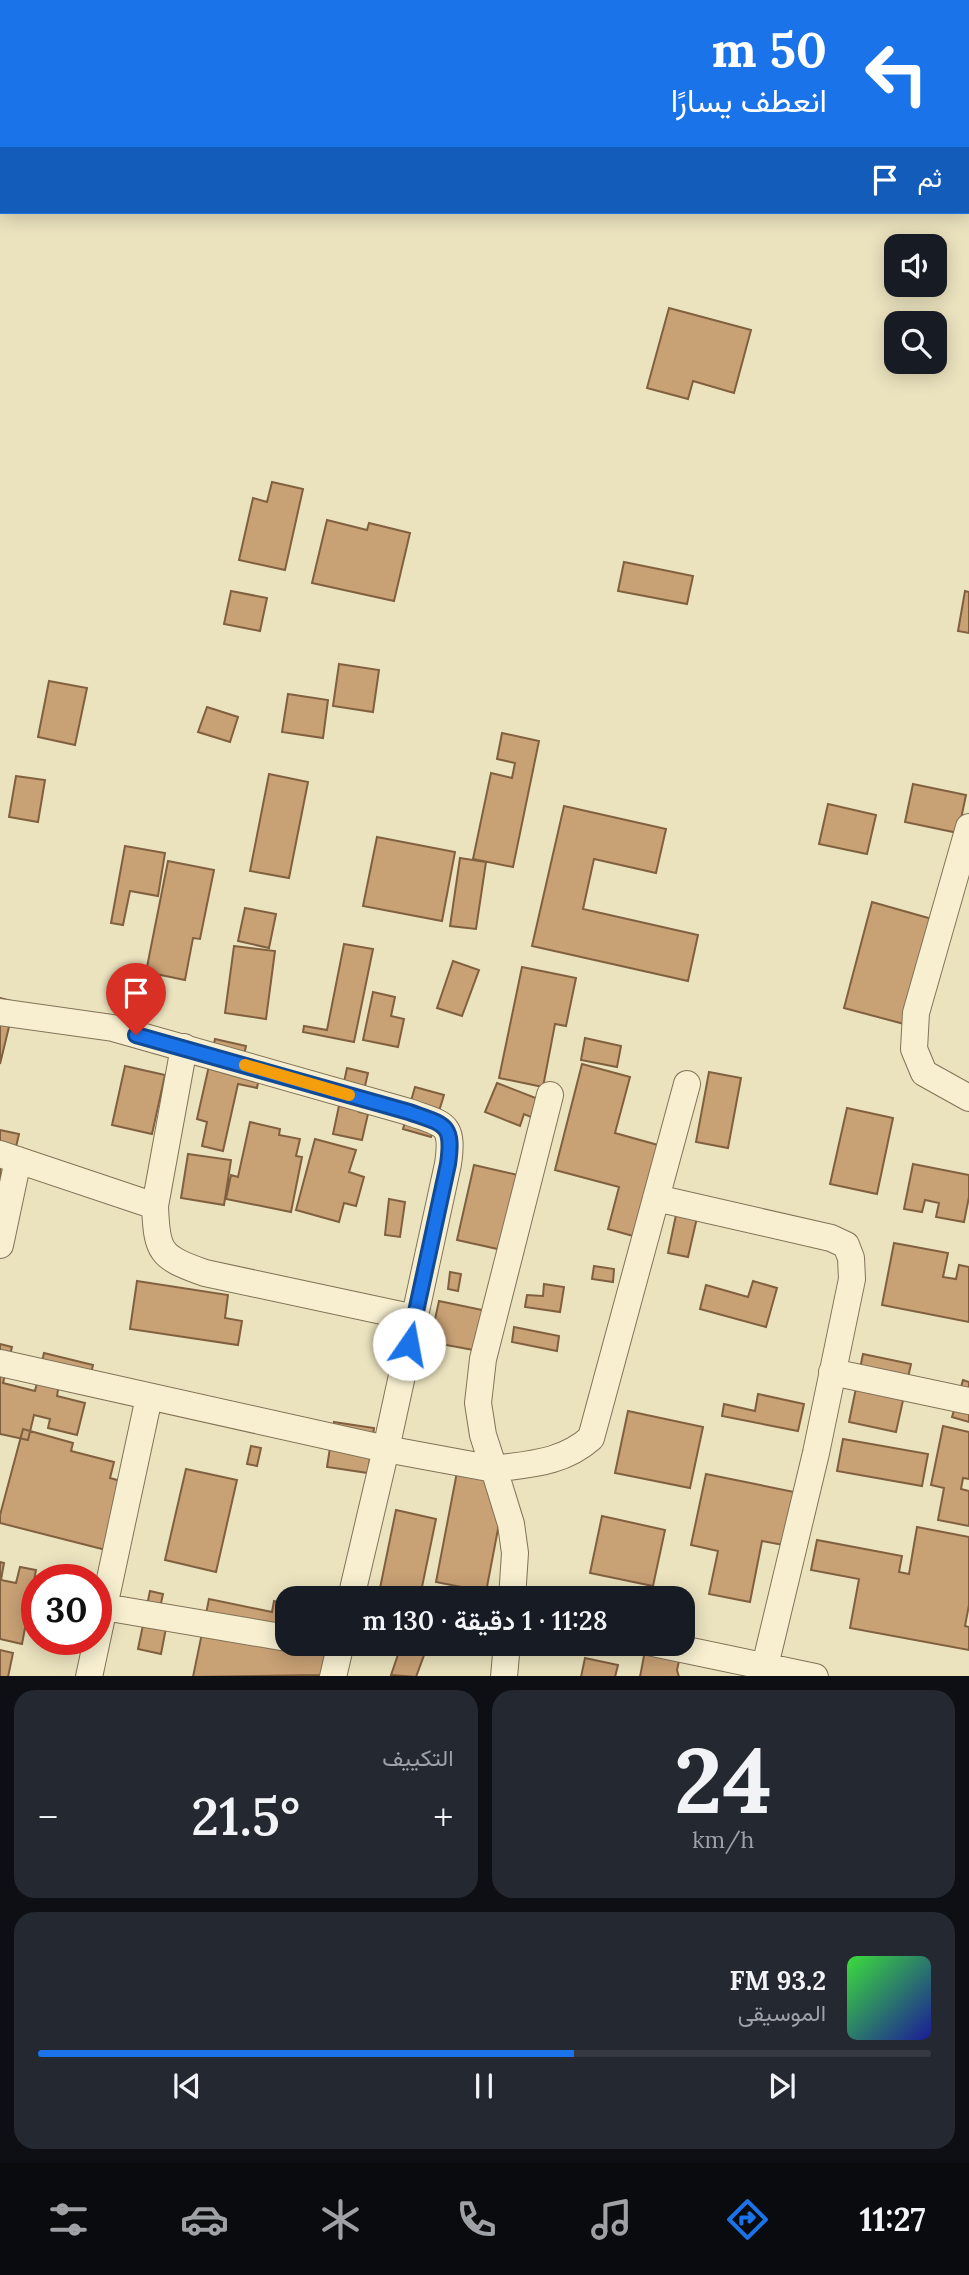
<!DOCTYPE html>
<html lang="ar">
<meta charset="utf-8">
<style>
:root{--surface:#171b24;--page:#242831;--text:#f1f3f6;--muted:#9ea1a6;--line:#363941;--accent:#1a73e8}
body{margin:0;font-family:Lora,Vazirmatn,serif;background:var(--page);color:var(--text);direction:rtl;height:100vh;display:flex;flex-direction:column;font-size:26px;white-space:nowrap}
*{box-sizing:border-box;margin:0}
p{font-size:23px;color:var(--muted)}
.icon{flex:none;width:38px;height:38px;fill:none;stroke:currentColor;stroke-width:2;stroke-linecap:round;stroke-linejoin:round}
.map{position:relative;height:1676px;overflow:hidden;direction:ltr}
.drawer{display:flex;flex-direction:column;gap:14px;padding:14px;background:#0d0f14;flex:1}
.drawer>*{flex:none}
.hud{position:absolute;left:0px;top:0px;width:970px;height:214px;box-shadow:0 4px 18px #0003;direction:rtl;background:#1a73e8;color:#fff;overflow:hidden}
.buttons{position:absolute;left:884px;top:234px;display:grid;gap:14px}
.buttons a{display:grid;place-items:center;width:63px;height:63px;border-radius:14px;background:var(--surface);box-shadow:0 4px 18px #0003;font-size:35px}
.speed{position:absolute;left:21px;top:1564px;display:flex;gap:14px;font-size:35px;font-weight:700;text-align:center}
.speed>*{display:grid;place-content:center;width:91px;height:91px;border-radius:50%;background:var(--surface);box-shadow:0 4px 18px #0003;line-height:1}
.speed .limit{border:10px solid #d22;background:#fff;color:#111}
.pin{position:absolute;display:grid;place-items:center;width:60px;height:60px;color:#fff;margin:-72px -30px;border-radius:50% 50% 50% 0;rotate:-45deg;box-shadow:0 0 7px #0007}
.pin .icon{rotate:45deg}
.me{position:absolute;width:77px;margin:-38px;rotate:12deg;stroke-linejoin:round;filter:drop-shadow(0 0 5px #0008)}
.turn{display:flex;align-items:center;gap:24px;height:147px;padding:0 28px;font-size:32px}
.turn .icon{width:91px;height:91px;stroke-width:2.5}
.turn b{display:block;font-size:49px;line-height:60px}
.then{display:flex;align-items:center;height:66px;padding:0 28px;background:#0003;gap:14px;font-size:26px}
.big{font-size:52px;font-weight:600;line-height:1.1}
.drawer .tile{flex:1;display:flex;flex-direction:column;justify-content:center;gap:10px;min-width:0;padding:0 24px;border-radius:21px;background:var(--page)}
.drawer .dial{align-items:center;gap:0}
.dial b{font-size:91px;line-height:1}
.song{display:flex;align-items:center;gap:21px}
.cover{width:84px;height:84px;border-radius:10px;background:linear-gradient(135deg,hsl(120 70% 55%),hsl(240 70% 35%))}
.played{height:7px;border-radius:4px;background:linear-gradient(90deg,var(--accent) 60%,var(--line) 60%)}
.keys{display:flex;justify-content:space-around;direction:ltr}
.heat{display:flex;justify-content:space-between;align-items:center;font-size:38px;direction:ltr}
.drawer .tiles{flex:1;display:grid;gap:14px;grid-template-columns:1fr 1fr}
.tile:last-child{grid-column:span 2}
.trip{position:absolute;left:275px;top:1586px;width:420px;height:70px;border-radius:21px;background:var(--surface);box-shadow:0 4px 18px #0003;font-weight:600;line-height:70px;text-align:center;direction:rtl}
.menu{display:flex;height:112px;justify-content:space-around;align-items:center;background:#090b0e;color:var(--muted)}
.menu .icon{width:49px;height:49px}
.menu .active{color:var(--accent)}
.menu b{font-size:32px;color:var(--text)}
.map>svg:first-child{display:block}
.building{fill:#c8a175;stroke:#80603f;stroke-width:2}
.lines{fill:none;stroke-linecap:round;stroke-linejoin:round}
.street-casing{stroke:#827358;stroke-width:28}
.street{stroke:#f7efd0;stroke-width:26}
.route-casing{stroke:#114b97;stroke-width:18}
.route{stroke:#1a73e8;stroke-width:12}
.slow{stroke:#f59e0b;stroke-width:12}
</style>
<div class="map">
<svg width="969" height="1677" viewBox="0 0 969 1677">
<rect width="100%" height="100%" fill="#ebe3be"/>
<path class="building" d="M 669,308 L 751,330 L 734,393 L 693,381 L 688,399 L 647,388 Z
M 272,482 L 303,489 L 285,570 L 239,560 L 253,498 L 267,502 Z
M 327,520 L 367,530 L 369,523 L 410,533 L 394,601 L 312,583 Z
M 624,562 L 693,576 L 687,604 L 618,591 Z
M 231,591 L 267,598 L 260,631 L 224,624 Z
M 965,591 L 969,592 L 969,633 L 958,631 Z
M 339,664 L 379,670 L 373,712 L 333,706 Z
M 49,681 L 87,688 L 75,745 L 38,737 Z
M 288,694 L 328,700 L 323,738 L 282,732 Z
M 207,707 L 238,717 L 230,742 L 198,732 Z
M 502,733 L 539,741 L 513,867 L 473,859 L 491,773 L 512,778 L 515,763 L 497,759 Z
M 269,774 L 308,782 L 289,878 L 250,871 Z
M 16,776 L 45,780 L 38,822 L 9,817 Z
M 913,784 L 966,795 L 958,833 L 905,822 Z
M 828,804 L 876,815 L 867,854 L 819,844 Z
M 564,806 L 666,829 L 656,873 L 594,859 L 583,909 L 698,935 L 688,981 L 532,946 Z
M 377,837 L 455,852 L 442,921 L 363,906 Z
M 125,846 L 165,853 L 158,896 L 130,891 L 123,925 L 111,923 Z
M 460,858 L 486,862 L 476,929 L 450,926 Z
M 168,861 L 214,870 L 200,939 L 193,938 L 185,980 L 146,972 Z
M 872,902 L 932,919 L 904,1024 L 844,1008 Z
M 245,908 L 276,914 L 269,948 L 238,941 Z
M 344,944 L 373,949 L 354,1042 L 303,1032 L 304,1026 L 327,1030 Z
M 234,946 L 275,951 L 266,1019 L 225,1013 Z
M 453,961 L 479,970 L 462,1016 L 437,1008 Z
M 522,967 L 576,978 L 566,1026 L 555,1024 L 543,1087 L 499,1078 Z
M 373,992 L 395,997 L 391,1016 L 404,1019 L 398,1047 L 363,1040 Z
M 0,998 L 15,1002 L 0,1064 Z
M 585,1038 L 621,1046 L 617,1067 L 581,1060 Z
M 215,1039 L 246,1046 L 242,1064 L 261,1068 L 257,1088 L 238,1084 L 223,1151 L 202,1146 L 207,1122 L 197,1119 Z
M 582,1064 L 630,1077 L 615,1133 L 658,1145 L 633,1236 L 608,1229 L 619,1187 L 555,1170 Z
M 125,1066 L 165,1075 L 152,1134 L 112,1125 Z
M 347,1068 L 368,1073 L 359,1112 L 368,1114 L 362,1140 L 333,1134 Z
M 709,1072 L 741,1078 L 728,1148 L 696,1142 Z
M 497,1083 L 546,1102 L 538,1120 L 524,1114 L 520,1126 L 485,1112 Z
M 415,1087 L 444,1095 L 431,1137 L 403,1129 Z
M 847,1108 L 893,1118 L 877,1194 L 830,1184 Z
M 250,1122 L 280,1129 L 279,1135 L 300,1139 L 296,1156 L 302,1157 L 291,1212 L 226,1199 L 231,1175 L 238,1177 Z
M 0,1130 L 19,1134 L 0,1216 Z
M 315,1139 L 356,1150 L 349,1172 L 364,1177 L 356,1206 L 344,1203 L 339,1222 L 296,1210 Z
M 188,1154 L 231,1160 L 224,1205 L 181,1198 Z
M 913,1164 L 969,1175 L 969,1197 L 964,1222 L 936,1217 L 939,1203 L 925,1200 L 922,1212 L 904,1209 Z
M 474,1165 L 518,1175 L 502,1250 L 457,1240 Z
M 680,1196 L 701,1200 L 688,1257 L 668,1253 Z
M 389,1199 L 405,1202 L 400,1237 L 385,1235 Z
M 894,1243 L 948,1253 L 943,1277 L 956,1279 L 959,1265 L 969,1267 L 969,1322 L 882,1305 Z
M 594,1266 L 614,1269 L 613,1282 L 592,1279 Z
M 450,1272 L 461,1274 L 458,1291 L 448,1289 Z
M 137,1281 L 228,1295 L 225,1318 L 242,1321 L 238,1345 L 130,1329 Z
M 753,1281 L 777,1288 L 766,1327 L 700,1309 L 706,1285 L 748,1297 Z
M 544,1284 L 564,1287 L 560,1312 L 525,1307 L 527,1295 L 543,1296 Z
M 439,1301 L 487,1311 L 479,1351 L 430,1342 Z
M 514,1327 L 559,1336 L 557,1351 L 512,1342 Z
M 0,1344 L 12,1347 L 3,1383 L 35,1391 L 44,1353 L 93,1365 L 87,1391 L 59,1384 L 57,1396 L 85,1403 L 77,1435 L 48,1428 L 50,1419 L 34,1415 L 28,1440 L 0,1434 Z
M 863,1354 L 911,1364 L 896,1432 L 849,1422 Z
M 963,1380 L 969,1382 L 969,1422 L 952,1417 Z
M 758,1394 L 804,1404 L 798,1431 L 722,1416 L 724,1404 L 755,1411 Z
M 628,1411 L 703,1427 L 690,1488 L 615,1473 Z
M 334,1422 L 374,1428 L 368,1473 L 327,1467 Z
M 943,1426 L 969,1432 L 969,1479 L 963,1478 L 961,1489 L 969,1491 L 969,1526 L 938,1520 L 944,1488 L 931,1485 Z
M 23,1429 L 73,1443 L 71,1451 L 114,1462 L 110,1478 L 124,1482 L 106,1550 L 0,1523 L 0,1515 Z
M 843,1439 L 928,1454 L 922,1486 L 837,1471 Z
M 251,1446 L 261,1448 L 257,1466 L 247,1464 Z
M 461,1451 L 511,1461 L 486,1592 L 436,1582 Z
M 186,1469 L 237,1480 L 216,1572 L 165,1560 Z
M 706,1474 L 799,1493 L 789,1546 L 762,1541 L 750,1602 L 709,1594 L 718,1551 L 691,1545 Z
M 396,1510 L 436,1519 L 422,1587 L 427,1588 L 425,1598 L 378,1598 Z
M 602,1516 L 665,1530 L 653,1586 L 590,1573 Z
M 917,1527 L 969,1537 L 969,1605 L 965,1626 L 969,1627 L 969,1650 L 850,1628 L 859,1579 L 811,1570 L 817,1540 L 902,1556 L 899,1572 L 909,1574 Z
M 0,1562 L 4,1563 L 1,1580 L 16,1583 L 20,1567 L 36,1570 L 22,1644 L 0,1639 Z
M 150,1591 L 163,1594 L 156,1626 L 166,1628 L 161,1654 L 138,1649 Z
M 209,1599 L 272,1612 L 274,1601 L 287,1604 L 287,1643 L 328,1643 L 321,1675 L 193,1677 Z
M 402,1643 L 415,1643 L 427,1647 L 416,1677 L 391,1675 Z
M 646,1645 L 681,1652 L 677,1670 L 679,1677 L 640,1677 Z
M 0,1650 L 13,1653 L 8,1677 L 0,1677 Z
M 585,1658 L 618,1665 L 615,1677 L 581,1677 Z"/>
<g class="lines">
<defs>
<path id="street" d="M 969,827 L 916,1013 L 914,1049 L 924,1073 L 969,1098
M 0,1012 L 113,1028 L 409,1112 C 444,1125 454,1122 448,1164 L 386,1449 L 351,1598
M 550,1095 L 483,1359 L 478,1403 L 483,1435 L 494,1469 C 530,1464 563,1463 591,1438 L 687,1084
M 0,1154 L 155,1206 C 157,1253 160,1257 205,1273 L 415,1318
M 656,1198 L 831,1238 L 846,1245 L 851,1258 L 852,1279 L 816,1453 L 765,1666
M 155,1206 L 184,1047
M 0,1245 L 18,1160
M 0,1363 L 386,1449 L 494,1469 L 511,1524 L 515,1553 L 512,1598
M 832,1372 L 969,1401
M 104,1607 L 287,1638
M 653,1643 L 815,1677
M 89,1677 L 149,1397
M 333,1677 L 341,1643
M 504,1677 L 507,1643"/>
</defs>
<use href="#street" class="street-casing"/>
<use href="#street" class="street"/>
</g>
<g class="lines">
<defs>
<path id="route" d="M 136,1035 L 409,1112 C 444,1125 454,1122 448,1164 L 409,1344"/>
</defs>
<use href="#route" class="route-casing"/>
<use href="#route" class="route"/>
<path class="slow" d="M 245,1065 L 349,1095"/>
</g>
</svg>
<div class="buttons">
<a><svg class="icon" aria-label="sound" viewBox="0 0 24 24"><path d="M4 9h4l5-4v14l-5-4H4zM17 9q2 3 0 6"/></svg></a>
<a><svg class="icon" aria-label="search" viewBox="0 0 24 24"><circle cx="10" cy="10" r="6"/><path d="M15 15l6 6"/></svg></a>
</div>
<div class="speed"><div class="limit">30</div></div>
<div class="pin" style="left:136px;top:1035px;background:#d93025"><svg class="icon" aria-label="arrive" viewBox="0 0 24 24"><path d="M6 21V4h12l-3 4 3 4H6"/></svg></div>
<svg class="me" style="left:409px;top:1344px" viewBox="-20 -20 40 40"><circle r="19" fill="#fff"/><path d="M0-13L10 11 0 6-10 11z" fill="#1a73e8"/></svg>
<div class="trip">11:28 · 1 دقيقة · 130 m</div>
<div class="hud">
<div class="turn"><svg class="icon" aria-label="left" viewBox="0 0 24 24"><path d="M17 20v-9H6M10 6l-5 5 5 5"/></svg><div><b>50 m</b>انعطف يسارًا</div></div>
<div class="then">ثم<svg class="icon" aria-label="arrive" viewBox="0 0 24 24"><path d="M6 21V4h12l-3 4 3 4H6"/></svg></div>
</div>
</div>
<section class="drawer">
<div class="tiles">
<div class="tile dial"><b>24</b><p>km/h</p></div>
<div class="tile"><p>التكييف</p>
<div class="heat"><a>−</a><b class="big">21.5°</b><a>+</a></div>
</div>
<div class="tile">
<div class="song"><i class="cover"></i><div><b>93.2 FM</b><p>الموسيقى</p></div></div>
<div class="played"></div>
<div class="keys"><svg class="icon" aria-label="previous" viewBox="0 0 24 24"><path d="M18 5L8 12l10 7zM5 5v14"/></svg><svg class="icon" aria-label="pause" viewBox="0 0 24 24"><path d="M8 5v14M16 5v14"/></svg><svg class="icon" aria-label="next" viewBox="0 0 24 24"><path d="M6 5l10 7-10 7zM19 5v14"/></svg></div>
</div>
</div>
</section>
<nav class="menu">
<b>11:27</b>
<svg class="icon active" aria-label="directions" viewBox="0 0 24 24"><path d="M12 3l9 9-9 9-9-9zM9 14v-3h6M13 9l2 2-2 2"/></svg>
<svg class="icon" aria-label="music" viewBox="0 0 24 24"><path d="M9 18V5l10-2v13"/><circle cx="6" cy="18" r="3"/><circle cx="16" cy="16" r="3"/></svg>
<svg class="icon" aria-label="phone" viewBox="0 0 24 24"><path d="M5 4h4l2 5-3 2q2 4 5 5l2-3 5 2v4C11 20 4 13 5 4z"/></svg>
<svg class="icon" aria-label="climate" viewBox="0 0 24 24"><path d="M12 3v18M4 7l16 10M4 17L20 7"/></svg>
<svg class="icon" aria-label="car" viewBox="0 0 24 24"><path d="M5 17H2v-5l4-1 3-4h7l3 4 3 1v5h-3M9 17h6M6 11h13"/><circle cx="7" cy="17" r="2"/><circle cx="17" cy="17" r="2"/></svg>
<svg class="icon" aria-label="filters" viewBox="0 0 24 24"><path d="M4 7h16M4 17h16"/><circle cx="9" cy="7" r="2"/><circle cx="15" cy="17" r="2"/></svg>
</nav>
